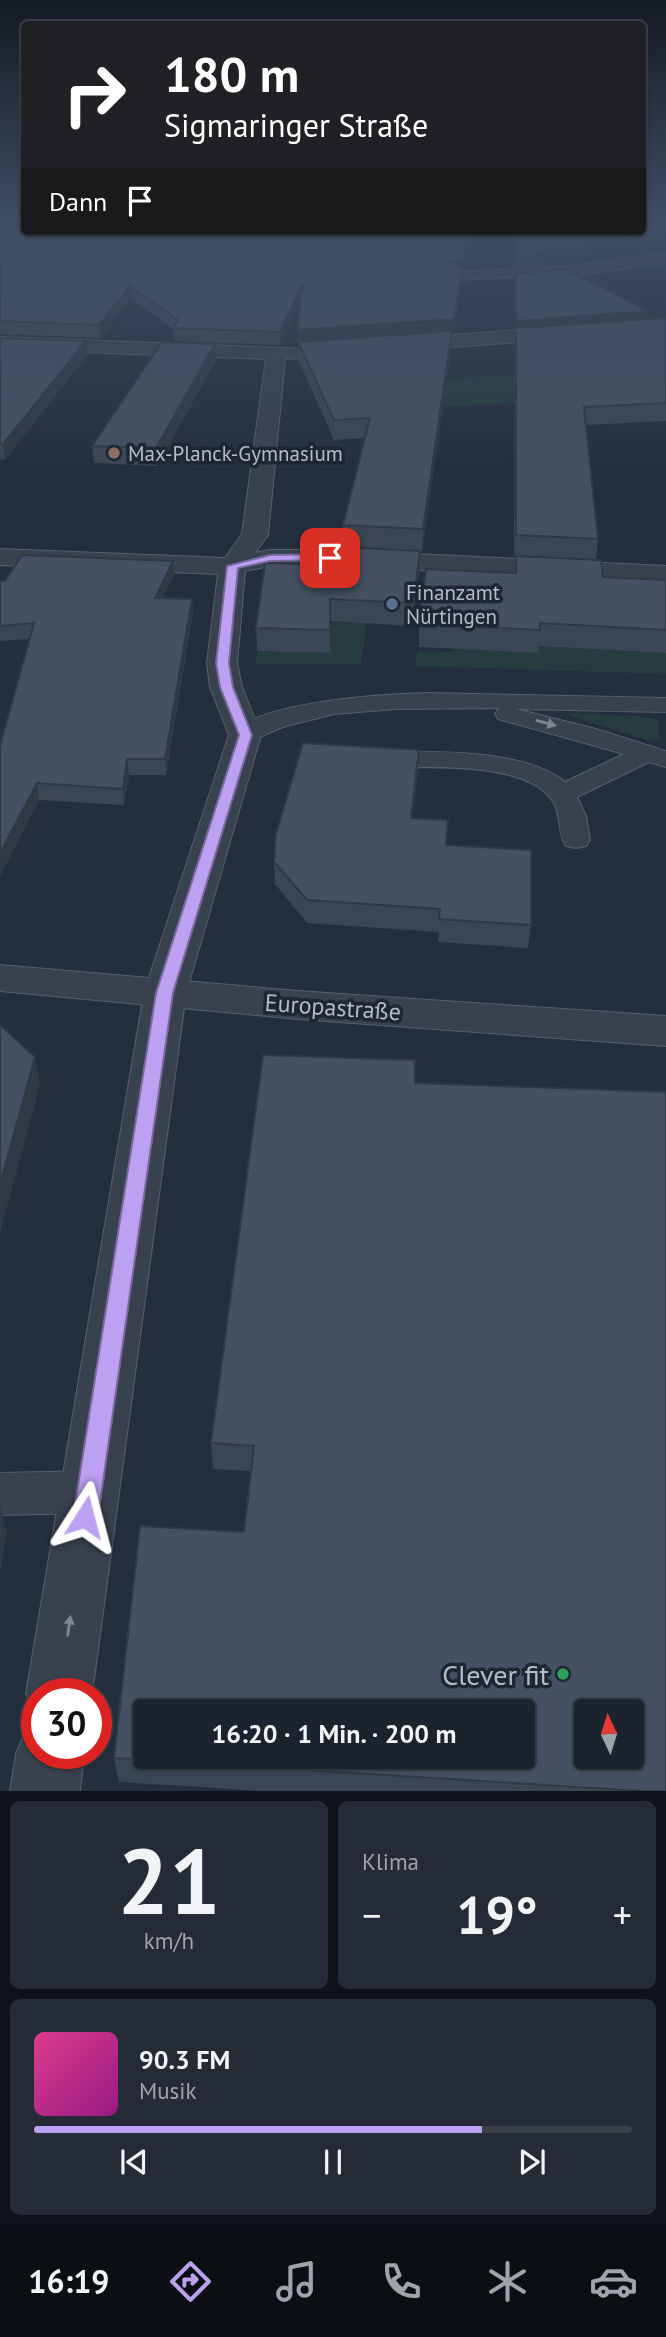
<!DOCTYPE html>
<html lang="de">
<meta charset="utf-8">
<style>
:root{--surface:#1b232e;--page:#242b36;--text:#f1f3f6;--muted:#a0a4aa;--line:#39404a;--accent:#bca0f2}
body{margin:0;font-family:"PT Sans",sans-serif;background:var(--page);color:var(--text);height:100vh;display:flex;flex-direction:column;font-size:26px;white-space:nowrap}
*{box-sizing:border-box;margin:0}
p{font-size:23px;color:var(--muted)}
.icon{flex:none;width:38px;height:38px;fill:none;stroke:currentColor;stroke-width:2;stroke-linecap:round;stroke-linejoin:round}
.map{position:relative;height:1791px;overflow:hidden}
.drawer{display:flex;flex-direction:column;gap:10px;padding:10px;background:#0f1319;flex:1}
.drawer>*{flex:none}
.guide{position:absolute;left:21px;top:21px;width:625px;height:214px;border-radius:7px;box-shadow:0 2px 5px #0004,0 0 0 2px var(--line);background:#202124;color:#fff;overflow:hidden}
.needle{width:46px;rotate:356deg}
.buttons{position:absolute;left:574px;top:1699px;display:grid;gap:14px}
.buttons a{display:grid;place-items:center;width:70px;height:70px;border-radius:7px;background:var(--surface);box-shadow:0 2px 5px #0004,0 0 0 2px var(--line);font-size:35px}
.speed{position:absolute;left:21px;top:1678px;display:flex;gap:14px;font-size:35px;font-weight:700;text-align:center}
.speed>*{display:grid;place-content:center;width:91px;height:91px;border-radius:50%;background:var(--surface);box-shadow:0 2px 5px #0004,0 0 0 2px var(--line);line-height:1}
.speed .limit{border:10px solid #d22;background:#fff;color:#111}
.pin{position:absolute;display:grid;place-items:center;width:60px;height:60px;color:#fff;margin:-30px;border-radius:14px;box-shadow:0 4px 10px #0006}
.me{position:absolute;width:77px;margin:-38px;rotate:9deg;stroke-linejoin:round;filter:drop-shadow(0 0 5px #0008)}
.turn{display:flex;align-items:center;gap:24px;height:147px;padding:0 28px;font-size:32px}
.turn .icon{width:91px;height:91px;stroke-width:2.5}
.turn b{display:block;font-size:49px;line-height:60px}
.then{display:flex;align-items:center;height:66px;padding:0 28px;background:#0003;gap:14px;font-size:26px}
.big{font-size:52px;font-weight:700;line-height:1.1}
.drawer .card{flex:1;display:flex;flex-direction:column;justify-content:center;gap:10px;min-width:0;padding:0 24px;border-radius:10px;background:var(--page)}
.drawer .dial{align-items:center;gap:0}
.dial b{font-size:91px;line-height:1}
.song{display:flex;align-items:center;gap:21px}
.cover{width:84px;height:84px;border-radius:10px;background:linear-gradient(135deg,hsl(330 70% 55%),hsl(310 70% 35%))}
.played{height:7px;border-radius:4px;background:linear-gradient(90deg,var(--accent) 75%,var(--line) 75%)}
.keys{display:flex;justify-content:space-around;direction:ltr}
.heat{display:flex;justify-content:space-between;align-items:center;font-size:38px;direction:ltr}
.drawer .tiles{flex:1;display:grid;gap:10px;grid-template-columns:1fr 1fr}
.card:last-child{grid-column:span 2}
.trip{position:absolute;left:133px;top:1699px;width:402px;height:70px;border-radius:7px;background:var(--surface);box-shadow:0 2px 5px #0004,0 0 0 2px var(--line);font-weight:700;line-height:70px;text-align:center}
.tabs{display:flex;height:112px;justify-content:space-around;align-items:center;background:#0b0e12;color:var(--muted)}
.tabs .icon{width:49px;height:49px}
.tabs .selected{color:var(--accent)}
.tabs b{font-size:32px;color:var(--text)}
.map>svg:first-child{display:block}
.green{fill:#263c3f}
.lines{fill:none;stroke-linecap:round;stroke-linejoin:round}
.service-casing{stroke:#565f6c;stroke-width:2}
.minor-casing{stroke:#565f6c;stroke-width:2}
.tertiary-casing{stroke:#565f6c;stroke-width:2}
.service{fill:#38414e;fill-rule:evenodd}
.minor{fill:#38414e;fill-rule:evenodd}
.tertiary{fill:#38414e;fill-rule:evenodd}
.wall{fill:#3b4654}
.shaded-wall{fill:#303945}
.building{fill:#455162;stroke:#303945;stroke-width:2;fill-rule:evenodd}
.oneway{fill:#7c8592}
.route{fill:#bca0f2;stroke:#7a689d;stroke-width:2}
.education-dot{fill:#8d6e63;stroke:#1d2633;stroke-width:2.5}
.service-dot{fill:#5c6f8a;stroke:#1d2633;stroke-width:2.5}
.leisure-dot{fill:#2e9e5b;stroke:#1d2633;stroke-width:2.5}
.labels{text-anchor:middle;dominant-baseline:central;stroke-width:7;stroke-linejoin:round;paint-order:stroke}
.far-poi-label{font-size:21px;fill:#b4bcc9;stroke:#1d2633;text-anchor:start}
.street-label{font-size:24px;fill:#b4bcc9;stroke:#1d2633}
.near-poi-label{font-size:28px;fill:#b4bcc9;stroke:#1d2633;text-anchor:end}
</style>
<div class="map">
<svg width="666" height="1791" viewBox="0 0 666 1791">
<rect width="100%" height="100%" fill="#242f3e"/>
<path class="green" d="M 666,365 L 630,396 L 333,413 L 326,386 Z
M 330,622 L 367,623 L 361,664 L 256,664 L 257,651 L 330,653 Z
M 538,646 L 666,653 L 666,674 L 415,666 L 418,651 L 453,652 L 454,649 Z
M 570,713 L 650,717 L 658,720 L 660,739 L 651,741 L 570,716 Z"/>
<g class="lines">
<defs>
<path id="service" d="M 577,266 L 583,270 L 582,273 L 459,280 L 453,276 L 459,272 Z
M 428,693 L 666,698 L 666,712 L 516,709 L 596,729 L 666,751 L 666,767 L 649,762 L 577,797 L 586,816 L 590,840 L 586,846 L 576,848 L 566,846 C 557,833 562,814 552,800 C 525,761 425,767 382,768 L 373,766 L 369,760 L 373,754 L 382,752 C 431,751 526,749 565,782 L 624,754 L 498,719 L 495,714 L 499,708 L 396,709 L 334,714 L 283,727 L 245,743 L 236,740 L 232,735 C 255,701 388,694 428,693 Z
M 89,1471 L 105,1477 L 112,1492 L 105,1507 L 89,1513 L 0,1515 L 0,1473 Z"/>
<path id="minor" d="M 666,253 L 666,263 L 577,275 L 569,270 L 577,265 Z
M 666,319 L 666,331 L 399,351 L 389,345 L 399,339 Z
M 0,337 L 308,349 L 311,353 L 308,357 L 285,359 L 268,535 L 255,553 L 270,550 L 330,550 L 666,566 L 666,582 L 330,566 L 270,566 L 245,571 L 237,663 L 242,687 L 261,735 L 186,993 L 92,1694 L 37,1694 L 37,1718 L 26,1694 L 144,993 L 229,735 L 210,687 L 207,663 L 218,574 L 0,565 L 0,549 L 225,558 L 242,534 L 266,359 L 0,349 Z
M 37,1725 L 37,1754 L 84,1754 L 80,1791 L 10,1791 L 16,1754 L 26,1730 Z"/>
<path id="tertiary" d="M 0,965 L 298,991 L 666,1016 L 666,1046 L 298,1019 L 0,991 Z"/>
</defs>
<use href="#service" class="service-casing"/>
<use href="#minor" class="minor-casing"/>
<use href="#tertiary" class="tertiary-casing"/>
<use href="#service" class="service"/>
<use href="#minor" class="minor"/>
<use href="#tertiary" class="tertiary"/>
</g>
<path class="wall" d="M 0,219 L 463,269 L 461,270 L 461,283 L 454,332 L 452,332 L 451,349 L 422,552 L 420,552 L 419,573 L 412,626 L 330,621 L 330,653 L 257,651 L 256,628 L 330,579 L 343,548 L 343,525 L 365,438 L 334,440 L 299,361 L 297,330 L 301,301 L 280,345 L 174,341 L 173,329 L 131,299 L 100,338 L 0,334 Z
M 666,219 L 666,241 L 542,258 L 544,259 L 544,265 L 515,267 L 515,231 Z
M 666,318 L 666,421 L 586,425 L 598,539 L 596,560 L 603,577 L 666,580 L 666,653 L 538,646 L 538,653 L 419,647 L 419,624 L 515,573 L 516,556 L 514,556 L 515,345 L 516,328 Z
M 0,338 L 87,355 L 5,460 L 0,459 Z
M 215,344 L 216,360 L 157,466 L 94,463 L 92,446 Z
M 174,575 L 162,598 L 193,613 L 166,775 L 129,775 L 124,805 L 39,800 L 0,876 L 0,746 L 30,639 L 0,641 L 0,581 Z
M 418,771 L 412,818 L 447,845 L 531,925 L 528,948 L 438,942 L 439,932 L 307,923 L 275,884 L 274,862 Z
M 415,1083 L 666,1791 L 264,1791 L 119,1782 L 114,1758 L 244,1532 L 251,1471 L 213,1469 L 211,1443 Z"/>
<path class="shaded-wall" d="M 468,231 L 469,231 L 463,269 L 451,275 L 451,263 Z
M 666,235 L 666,241 L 532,259 L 533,253 Z
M 462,270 L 461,283 L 454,332 L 452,332 L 451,349 L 422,552 L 423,529 L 452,332 L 297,344 L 297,330 Z
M 303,283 L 303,296 L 280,345 L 280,332 Z
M 130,286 L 131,299 L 100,338 L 99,325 Z
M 648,311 L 647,318 L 515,328 L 516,321 Z
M 86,341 L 87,355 L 5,460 L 3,444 Z
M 215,344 L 216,360 L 157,466 L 156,448 Z
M 420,551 L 419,573 L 412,626 L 413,603 Z
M 173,561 L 174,575 L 156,613 L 155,598 Z
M 192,599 L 193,613 L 166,775 L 165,759 Z
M 419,750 L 418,771 L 410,840 L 411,818 Z
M 127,759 L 129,775 L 124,805 L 123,789 Z
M 37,783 L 39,800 L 0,876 L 0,853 Z
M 35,1057 L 40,1085 L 0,1233 L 0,1184 Z
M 0,1506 L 7,1534 L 0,1571 Z"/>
<path class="building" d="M 0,219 L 24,219 L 24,231 L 468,231 L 464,257 L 451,263 L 462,270 L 454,319 L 297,330 L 303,283 L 280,332 L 173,328 L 178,320 L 130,286 L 99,325 L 0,321 Z
M 642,219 L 666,219 L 666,235 L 533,253 L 544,259 L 516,260 L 516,231 L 642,231 Z
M 567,270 L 648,311 L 516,321 L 516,273 Z
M 666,318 L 666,403 L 584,407 L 598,539 L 516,535 L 516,328 Z
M 452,331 L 423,529 L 343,525 L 370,418 L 334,420 L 298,342 Z
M 0,338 L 86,341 L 3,444 L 0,444 Z
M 162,342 L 215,344 L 156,448 L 92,446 Z
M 338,547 L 420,551 L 413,603 L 330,599 L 330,630 L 256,628 L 265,563 L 330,565 L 330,579 Z
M 22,555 L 173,561 L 155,598 L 192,599 L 165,759 L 127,759 L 123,789 L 37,783 L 0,853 L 0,746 L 34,623 L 0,626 L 0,581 L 5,581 Z
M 516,556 L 601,560 L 603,577 L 666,580 L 666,630 L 540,623 L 540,630 L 419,624 L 426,569 L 516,573 Z
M 303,743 L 419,750 L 411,818 L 448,820 L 446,845 L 531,850 L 531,925 L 439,919 L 440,909 L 307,900 L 274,862 L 276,834 Z
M 0,1025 L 35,1057 L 0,1184 Z
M 263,1055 L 415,1060 L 415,1083 L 666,1092 L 666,1791 L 641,1791 L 114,1758 L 140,1526 L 244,1532 L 254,1446 L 211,1443 ZM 145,1712 L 523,1712 L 523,1757 L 145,1757 ZM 586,1712 L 632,1712 L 632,1757 L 586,1757 Z"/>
<defs><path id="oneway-solid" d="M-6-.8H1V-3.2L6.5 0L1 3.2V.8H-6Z" transform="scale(1.75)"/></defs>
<g class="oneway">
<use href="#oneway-solid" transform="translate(546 723) rotate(15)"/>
<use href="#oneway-solid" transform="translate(69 1626) rotate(-82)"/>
</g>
<linearGradient id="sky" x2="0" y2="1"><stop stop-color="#141a22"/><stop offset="0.47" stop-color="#3f4d63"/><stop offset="1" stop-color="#3f4d63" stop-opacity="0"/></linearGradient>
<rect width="666" height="469" fill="url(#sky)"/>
<path class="route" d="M 330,554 L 336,558 L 334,560 L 270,561 L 238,568 L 229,663 L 233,687 L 252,735 L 173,993 L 98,1517 L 94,1526 L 85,1529 L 76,1526 L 73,1517 L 156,993 L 239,735 L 220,687 L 216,663 L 227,566 L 270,555 Z"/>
<circle class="education-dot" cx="114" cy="453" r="7"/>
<circle class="service-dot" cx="392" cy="604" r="7"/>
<circle class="leisure-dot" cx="563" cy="1674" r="7"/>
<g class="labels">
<g class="far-poi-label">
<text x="128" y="453">Max-Planck-Gymnasium</text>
<text x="406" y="592">Finanzamt<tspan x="406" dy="24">Nürtingen</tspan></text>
</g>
<g class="street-label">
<text transform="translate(333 1007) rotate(4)">Europastraße</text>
</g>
<g class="near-poi-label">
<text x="549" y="1674">Clever fit</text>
</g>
</g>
</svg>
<div class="buttons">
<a><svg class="needle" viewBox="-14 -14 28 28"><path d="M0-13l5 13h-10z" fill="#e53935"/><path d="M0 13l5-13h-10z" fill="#a0a4aa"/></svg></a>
</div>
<div class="speed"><div class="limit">30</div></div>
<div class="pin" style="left:330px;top:558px;background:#d93025"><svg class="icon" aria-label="arrive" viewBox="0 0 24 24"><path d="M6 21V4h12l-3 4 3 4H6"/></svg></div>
<svg class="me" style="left:85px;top:1517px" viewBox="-20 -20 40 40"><path d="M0-17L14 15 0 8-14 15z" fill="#bca0f2" stroke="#fff" stroke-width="4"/></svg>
<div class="trip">16:20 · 1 Min. · 200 m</div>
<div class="guide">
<div class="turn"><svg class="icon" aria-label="right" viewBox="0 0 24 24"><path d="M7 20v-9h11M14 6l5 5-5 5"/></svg><div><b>180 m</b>Sigmaringer Straße</div></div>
<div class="then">Dann<svg class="icon" aria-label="arrive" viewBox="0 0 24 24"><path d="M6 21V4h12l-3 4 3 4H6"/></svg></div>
</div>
</div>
<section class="drawer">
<div class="tiles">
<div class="card dial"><b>21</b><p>km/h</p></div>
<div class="card"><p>Klima</p>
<div class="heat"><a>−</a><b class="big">19°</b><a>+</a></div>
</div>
<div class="card">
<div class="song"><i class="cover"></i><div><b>90.3 FM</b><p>Musik</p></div></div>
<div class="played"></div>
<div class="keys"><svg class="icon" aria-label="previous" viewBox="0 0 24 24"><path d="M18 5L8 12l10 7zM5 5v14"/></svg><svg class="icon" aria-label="pause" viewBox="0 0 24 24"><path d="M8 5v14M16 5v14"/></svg><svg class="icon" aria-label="next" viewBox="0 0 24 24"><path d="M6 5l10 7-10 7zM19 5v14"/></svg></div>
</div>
</div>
</section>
<nav class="tabs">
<b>16:19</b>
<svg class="icon selected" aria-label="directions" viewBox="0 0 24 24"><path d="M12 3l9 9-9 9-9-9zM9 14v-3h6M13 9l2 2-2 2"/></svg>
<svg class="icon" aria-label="music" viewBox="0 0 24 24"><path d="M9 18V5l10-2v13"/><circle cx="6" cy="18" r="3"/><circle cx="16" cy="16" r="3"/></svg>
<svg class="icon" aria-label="phone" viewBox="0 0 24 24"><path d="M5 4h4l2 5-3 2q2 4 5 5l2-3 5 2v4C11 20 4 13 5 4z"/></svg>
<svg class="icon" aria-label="climate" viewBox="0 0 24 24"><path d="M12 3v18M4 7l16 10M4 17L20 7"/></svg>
<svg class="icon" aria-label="car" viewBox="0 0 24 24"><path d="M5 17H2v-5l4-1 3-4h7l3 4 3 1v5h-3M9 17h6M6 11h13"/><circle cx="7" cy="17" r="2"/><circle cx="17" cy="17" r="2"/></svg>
</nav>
